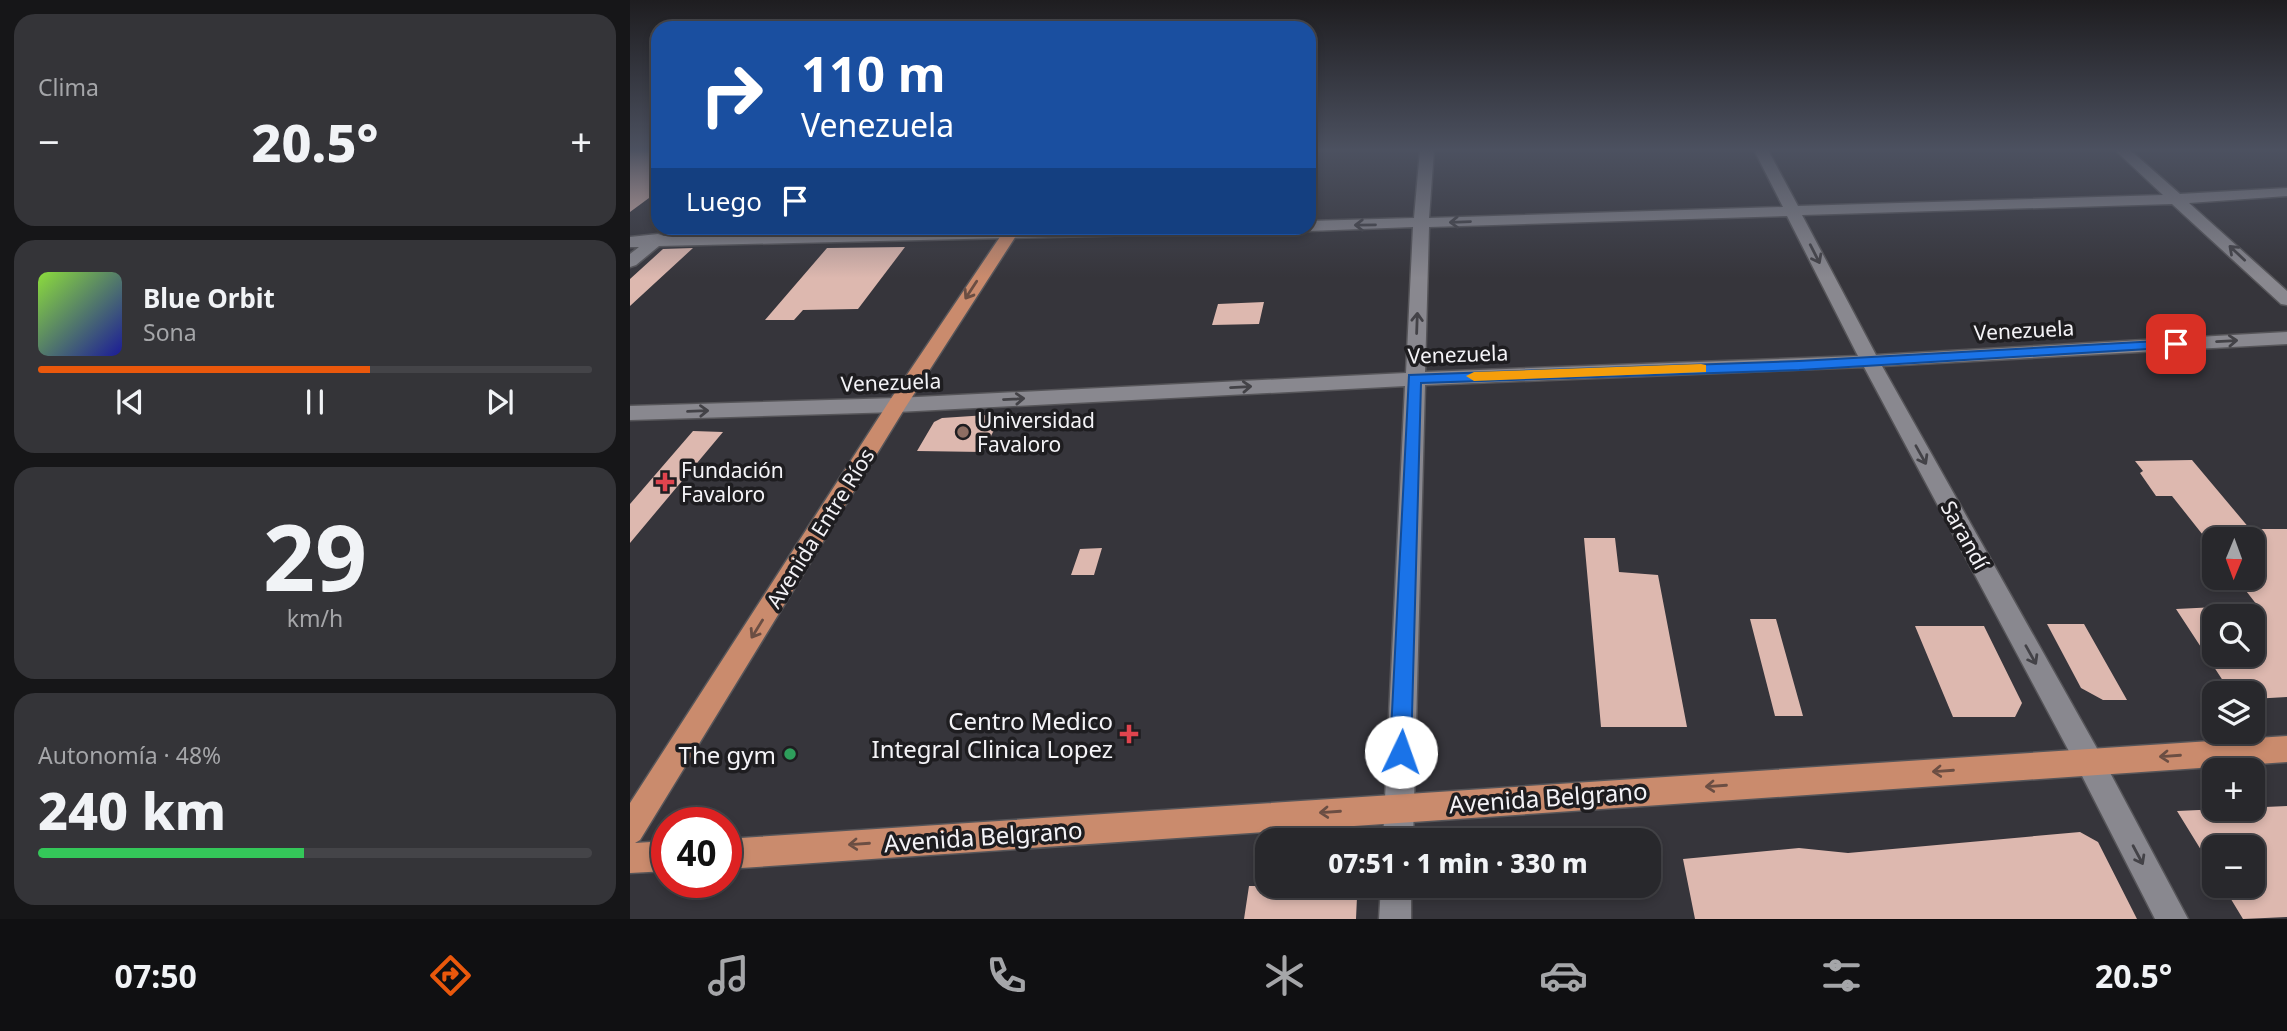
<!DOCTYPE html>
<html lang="es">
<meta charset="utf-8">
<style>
:root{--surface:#28282c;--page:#343438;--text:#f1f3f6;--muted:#a5a6a9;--line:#444448;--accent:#ea580c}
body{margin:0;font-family:"Noto Sans",sans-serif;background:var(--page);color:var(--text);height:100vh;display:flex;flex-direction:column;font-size:26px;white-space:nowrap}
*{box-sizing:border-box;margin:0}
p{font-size:23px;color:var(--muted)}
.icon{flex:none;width:38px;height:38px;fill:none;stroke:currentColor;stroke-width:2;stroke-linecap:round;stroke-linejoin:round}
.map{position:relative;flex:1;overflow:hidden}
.drawer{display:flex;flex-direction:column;gap:14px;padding:14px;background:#161618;width:630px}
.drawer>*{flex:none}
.hud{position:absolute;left:21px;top:21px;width:665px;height:214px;border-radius:21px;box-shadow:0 4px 10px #0003,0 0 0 2px var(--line);background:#1a4fa0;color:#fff;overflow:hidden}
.needle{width:46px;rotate:181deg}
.fabs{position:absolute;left:1572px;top:527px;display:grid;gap:14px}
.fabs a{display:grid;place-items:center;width:63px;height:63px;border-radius:14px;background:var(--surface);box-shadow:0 4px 10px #0003,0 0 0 2px var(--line);font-size:35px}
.speed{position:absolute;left:21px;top:807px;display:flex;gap:14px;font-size:35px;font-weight:700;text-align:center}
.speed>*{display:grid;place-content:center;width:91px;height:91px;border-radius:50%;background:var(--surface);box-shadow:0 4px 10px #0003,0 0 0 2px var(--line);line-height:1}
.speed .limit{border:10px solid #d22;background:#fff;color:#111}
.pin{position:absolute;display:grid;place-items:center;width:60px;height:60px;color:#fff;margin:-30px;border-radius:14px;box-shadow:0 4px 10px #0006}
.me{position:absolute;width:77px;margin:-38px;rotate:3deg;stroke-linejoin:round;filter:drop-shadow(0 0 5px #0008)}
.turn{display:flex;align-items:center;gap:24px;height:147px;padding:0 35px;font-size:32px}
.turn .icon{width:91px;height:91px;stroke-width:2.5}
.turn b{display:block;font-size:49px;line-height:60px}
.then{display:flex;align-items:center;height:66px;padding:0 35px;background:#0003;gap:14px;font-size:26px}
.big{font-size:52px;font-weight:800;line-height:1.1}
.drawer .card{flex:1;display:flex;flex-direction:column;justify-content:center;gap:10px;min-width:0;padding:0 24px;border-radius:21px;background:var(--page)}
.drawer .dial{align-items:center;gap:0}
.dial b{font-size:91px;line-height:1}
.song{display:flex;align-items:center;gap:21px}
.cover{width:84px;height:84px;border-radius:10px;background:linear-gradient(135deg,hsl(90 70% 55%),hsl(240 70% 35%))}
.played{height:7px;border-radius:4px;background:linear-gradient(90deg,var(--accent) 60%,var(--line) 60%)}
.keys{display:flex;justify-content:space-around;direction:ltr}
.heat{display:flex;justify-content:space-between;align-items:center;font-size:38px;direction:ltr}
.charge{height:10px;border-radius:5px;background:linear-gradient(90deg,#34c759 48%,var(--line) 0)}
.trip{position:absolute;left:625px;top:828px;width:406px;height:70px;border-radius:21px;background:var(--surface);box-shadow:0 4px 10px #0003,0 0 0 2px var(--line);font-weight:800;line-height:70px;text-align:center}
.menu{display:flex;height:112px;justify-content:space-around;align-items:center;background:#101012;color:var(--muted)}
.menu .icon{width:49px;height:49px}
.menu .active{color:var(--accent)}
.menu b{font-size:32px;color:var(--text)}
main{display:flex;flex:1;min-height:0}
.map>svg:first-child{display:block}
.building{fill:#ddb8af;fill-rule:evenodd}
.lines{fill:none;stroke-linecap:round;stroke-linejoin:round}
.minor-casing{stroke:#565559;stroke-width:3}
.major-casing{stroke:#565559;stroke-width:3}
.minor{fill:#89888f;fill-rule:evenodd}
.major{fill:#ca8b6d;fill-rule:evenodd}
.oneway{stroke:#434247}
.oneway2{stroke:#6b4e43}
.route{fill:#1a73e8;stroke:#114b97;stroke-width:2}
.slow{fill:#f59e0b}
.education-dot{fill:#8d6e63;stroke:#1e1d20;stroke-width:2.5}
.health-dot{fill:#e0444e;stroke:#1e1d20;stroke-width:2.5}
.leisure-dot{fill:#2e9e5b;stroke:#1e1d20;stroke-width:2.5}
.labels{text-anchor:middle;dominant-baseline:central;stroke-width:7;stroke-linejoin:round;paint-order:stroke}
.street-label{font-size:21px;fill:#f4f3f7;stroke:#1e1d20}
.poi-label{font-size:21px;fill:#f4f3f7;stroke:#1e1d20;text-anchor:start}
.near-poi-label{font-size:24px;fill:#f4f3f7;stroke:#1e1d20;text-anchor:end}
.near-street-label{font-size:24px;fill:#f4f3f7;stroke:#1e1d20}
</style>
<main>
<section class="drawer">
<div class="card"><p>Clima</p>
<div class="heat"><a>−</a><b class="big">20.5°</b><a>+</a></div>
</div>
<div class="card">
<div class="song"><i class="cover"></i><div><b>Blue Orbit</b><p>Sona</p></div></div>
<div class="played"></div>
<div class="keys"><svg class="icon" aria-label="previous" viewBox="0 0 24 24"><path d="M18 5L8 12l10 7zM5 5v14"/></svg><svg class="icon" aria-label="pause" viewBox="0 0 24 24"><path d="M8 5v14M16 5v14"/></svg><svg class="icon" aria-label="next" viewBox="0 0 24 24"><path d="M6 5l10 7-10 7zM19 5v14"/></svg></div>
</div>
<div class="card dial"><b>29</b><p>km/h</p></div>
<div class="card"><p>Autonomía · 48%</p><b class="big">240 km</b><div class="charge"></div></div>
</section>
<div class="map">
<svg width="1657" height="919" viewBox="0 0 1657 919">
<rect width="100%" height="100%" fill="#36353b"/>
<path class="building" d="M 0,150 L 28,150 L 28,198 L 19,198 L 0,212 Z
M 275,247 L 228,309 L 173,310 L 164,320 L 135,320 L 197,248 Z
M 63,248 L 0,306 L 0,279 L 33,249 Z
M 634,302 L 629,324 L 582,325 L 588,304 Z
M 372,414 L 353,452 L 287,451 L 304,422 L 312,418 Z
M 63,431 L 93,432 L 0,543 L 0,504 Z
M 1562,460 L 1620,529 L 1657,529 L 1657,697 L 1622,699 L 1622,693 L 1601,693 L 1546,609 L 1627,605 L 1606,578 L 1622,578 L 1622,539 L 1584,539 L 1584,549 L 1542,496 L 1526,496 L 1510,473 L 1513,471 L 1505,461 ZM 1584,616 L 1622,616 L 1622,654 L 1584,654 Z
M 954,538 L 985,538 L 989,572 L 1028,575 L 1057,727 L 971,727 Z
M 472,548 L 464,575 L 441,575 L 450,549 Z
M 1120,619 L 1146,619 L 1173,716 L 1145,716 Z
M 1417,624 L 1454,624 L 1497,700 L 1473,700 L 1451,688 Z
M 1285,626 L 1354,626 L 1392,703 L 1385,717 L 1323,717 Z
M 1657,806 L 1657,917 L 1613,919 L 1593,886 L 1622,886 L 1622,847 L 1584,847 L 1584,871 L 1547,811 Z
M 1450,832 L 1468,842 L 1507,919 L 1065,919 L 1053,859 L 1169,848 L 1218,853 Z
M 619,886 L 716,886 L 727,897 L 726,919 L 614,919 Z"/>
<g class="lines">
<defs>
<path id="minor" d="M 790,150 L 804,150 L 799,218 L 1153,207 L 1124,150 L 1138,150 L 1168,206 L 1533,195 L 1485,150 L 1500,150 L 1550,194 L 1657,188 L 1657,196 L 1559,203 L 1657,291 L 1657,305 L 1651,304 L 1542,204 L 1172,215 L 1246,355 L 1657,332 L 1657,344 L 1252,366 L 1469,752 L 1558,919 L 1525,919 L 1449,770 L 1234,367 L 795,385 L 783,840 L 753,840 L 775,386 L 267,412 L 0,420 L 0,406 L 267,398 L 776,373 L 783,227 L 679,231 L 672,228 L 679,228 L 679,221 L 784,218 ZM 1157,216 L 1228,356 L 795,372 L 799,227 Z
M 416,228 L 604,228 L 596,233 L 29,246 L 6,265 L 0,267 L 0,254 L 9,247 L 0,247 L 0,237 L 28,234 L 34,236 Z
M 751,886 L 781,886 L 781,919 L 749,919 Z"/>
<path id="major" d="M 376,228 L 391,228 L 275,408 L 10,840 L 5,843 L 37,841 L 37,871 L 0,873 L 0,803 L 260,400 Z
M 1657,736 L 1657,762 L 96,869 L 96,839 Z"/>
</defs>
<use href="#minor" class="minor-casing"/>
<use href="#major" class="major-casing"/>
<use href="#minor" class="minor"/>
<use href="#major" class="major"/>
</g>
<defs><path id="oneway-shaft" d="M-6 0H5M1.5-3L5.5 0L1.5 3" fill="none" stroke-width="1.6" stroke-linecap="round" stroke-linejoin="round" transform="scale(1.75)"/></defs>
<g class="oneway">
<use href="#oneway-shaft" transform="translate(830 222) rotate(178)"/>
<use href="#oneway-shaft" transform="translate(735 225) rotate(179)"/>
<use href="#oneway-shaft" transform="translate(1607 253) rotate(-137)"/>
<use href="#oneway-shaft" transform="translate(1185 254) rotate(63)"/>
<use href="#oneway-shaft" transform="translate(787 323) rotate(-88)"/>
<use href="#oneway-shaft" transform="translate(1597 341) rotate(-3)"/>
<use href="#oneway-shaft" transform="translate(611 387) rotate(-3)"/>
<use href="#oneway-shaft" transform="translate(384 399) rotate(-3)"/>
<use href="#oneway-shaft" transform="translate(68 411) rotate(-2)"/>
<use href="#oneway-shaft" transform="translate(1291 455) rotate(61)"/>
<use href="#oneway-shaft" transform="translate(1401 655) rotate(61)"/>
<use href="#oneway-shaft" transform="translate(1508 855) rotate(62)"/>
</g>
<g class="oneway2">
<use href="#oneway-shaft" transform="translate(341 290) rotate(123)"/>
<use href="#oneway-shaft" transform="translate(127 629) rotate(122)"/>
<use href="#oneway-shaft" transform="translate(1540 756) rotate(176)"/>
<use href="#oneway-shaft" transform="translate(1313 771) rotate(176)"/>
<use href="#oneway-shaft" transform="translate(1086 786) rotate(176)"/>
<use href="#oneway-shaft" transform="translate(700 812) rotate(176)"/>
<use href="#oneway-shaft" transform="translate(229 844) rotate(176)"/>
</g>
<linearGradient id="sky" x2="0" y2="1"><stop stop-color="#1e1d20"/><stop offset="0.54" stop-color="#4c5160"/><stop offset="1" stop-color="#4c5160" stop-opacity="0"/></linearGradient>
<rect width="1657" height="278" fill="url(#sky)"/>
<path class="route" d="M 1546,340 L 1551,341 L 1551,347 L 1169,370 L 791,383 L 781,752 L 778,759 L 771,762 L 763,759 L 760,752 L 779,375 L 1169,361 Z"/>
<path class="slow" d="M 1071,364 L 1076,365 L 1076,372 L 844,381 L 836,376 L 844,372 Z"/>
<circle class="education-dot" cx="333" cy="432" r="7"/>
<g class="health-dot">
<path d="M31.5 471.5h7v7h7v7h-7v7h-7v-7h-7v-7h7z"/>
<path d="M495.5 723.5h7v7h7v7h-7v7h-7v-7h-7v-7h7z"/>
</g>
<circle class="leisure-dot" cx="160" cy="754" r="7"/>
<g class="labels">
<g class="street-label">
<text transform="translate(1394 330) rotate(-3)">Venezuela</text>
<text transform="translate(828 354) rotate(-2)">Venezuela</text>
<text transform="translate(261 382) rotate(-2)">Venezuela</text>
<text transform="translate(190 528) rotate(-58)">Avenida Entre Ríos</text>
<text transform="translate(1335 535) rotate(61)">Sarandí</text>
</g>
<g class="poi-label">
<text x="347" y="420">Universidad<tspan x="347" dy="24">Favaloro</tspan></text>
<text x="51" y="470">Fundación<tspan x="51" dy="24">Favaloro</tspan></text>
</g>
<g class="near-poi-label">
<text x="483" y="720">Centro Medico<tspan x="483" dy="28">Integral Clinica Lopez</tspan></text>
<text x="146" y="754">The gym</text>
</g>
<g class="near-street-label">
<text transform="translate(918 797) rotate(-4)">Avenida Belgrano</text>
<text transform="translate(353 836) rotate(-4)">Avenida Belgrano</text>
</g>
</g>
</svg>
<div class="fabs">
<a><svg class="needle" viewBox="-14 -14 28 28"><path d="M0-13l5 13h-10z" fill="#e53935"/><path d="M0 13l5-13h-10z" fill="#a5a6a9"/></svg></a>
<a><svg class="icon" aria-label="search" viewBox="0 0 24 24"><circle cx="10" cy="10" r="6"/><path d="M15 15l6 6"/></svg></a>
<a><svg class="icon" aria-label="layers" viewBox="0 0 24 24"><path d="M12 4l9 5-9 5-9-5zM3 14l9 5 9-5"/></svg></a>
<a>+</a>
<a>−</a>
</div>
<div class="speed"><div class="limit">40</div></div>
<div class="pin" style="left:1546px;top:344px;background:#d93025"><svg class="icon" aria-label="arrive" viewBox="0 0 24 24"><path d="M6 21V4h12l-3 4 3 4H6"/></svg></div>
<svg class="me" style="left:771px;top:752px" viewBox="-20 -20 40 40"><circle r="19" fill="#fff"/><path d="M0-13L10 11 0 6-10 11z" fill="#1a73e8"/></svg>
<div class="trip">07:51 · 1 min · 330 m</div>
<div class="hud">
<div class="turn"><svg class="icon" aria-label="right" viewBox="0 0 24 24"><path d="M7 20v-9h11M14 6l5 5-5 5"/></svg><div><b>110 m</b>Venezuela</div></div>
<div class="then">Luego<svg class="icon" aria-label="arrive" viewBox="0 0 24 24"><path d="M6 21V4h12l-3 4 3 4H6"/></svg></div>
</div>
</div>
</main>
<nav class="menu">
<b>07:50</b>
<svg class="icon active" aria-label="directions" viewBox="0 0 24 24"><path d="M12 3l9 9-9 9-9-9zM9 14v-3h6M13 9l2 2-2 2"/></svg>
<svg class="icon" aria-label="music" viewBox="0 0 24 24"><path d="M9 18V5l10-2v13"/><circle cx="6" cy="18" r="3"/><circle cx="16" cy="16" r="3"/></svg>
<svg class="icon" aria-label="phone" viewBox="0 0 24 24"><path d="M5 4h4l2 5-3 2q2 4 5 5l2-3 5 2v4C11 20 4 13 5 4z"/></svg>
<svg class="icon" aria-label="climate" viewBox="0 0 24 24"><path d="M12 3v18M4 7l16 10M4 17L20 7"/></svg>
<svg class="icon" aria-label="car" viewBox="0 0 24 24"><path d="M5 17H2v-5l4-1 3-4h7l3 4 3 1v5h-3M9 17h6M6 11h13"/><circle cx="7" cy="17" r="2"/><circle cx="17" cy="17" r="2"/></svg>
<svg class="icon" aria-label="filters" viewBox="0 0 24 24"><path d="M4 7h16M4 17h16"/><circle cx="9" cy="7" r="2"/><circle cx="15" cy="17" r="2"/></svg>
<b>20.5°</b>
</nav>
